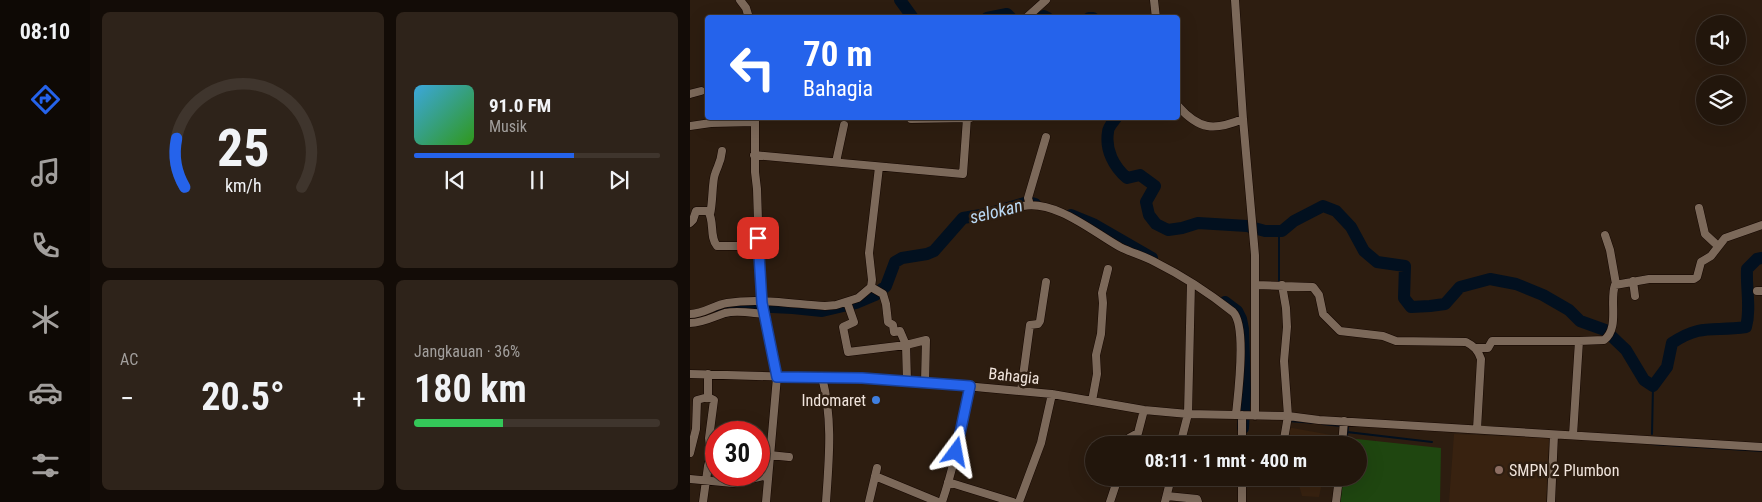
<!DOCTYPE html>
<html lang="id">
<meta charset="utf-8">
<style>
:root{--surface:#22160c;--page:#2e231a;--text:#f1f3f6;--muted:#a29f9d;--line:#3f352d;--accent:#2563eb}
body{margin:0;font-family:"Roboto Condensed",sans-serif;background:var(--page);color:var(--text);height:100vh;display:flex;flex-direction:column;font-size:19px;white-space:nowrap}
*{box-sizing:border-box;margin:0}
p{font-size:16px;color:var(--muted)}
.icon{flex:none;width:28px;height:28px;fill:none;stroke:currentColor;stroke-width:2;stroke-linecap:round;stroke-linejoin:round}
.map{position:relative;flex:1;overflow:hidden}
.side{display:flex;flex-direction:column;gap:12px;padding:12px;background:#130c07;width:600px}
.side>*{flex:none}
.guide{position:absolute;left:15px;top:15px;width:475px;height:105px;border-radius:5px;box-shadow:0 5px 20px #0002,0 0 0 1px var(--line);background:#2563eb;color:#fff;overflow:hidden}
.buttons{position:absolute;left:1006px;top:15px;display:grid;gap:10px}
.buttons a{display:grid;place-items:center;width:50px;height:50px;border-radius:50%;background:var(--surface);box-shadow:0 5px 20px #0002,0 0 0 1px var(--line);font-size:25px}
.speed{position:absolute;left:15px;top:421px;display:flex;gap:10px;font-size:25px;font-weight:700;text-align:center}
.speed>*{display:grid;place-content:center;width:65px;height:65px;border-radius:50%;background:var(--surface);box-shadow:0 5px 20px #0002,0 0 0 1px var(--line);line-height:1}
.speed .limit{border:8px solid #d22;background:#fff;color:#111}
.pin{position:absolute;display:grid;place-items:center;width:42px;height:42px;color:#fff;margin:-21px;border-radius:10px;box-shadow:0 2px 8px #0006}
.me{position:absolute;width:55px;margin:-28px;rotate:13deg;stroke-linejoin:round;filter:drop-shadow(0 0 4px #0008)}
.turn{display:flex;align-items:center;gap:18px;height:105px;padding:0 15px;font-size:22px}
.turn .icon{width:65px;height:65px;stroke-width:2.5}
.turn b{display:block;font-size:35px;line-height:42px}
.big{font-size:38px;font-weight:700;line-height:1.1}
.side .tile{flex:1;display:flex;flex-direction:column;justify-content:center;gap:8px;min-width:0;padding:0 18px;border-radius:8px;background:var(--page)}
.side .dial{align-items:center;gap:0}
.dial svg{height:130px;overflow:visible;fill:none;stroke:var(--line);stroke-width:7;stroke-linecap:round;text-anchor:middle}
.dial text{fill:var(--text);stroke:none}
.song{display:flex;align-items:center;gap:15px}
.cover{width:60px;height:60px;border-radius:8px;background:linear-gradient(135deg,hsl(200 70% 55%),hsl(110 70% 35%))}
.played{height:5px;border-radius:2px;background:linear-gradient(90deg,var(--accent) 65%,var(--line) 65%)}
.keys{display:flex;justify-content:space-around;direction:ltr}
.heat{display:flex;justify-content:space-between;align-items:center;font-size:28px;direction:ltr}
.charge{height:8px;border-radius:4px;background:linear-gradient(90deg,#34c759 36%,var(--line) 0)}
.side .tiles{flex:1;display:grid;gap:12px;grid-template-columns:repeat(2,1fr)}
.trip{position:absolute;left:395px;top:436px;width:282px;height:50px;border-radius:25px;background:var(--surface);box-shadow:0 5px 20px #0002,0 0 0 1px var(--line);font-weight:700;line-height:50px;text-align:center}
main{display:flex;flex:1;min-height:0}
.tabs{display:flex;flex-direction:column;width:90px;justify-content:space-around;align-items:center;background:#0e0905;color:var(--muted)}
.tabs .icon{width:35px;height:35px}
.tabs .on{color:var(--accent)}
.tabs b{font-size:22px;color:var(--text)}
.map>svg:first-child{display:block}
.built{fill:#382210}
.green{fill:#1f4610}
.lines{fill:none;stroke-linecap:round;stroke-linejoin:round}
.stream{stroke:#02101f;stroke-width:2}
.river{stroke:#02101f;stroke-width:12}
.street-casing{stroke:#150700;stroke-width:9}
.street{stroke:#7c695a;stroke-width:8}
.route-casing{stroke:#184099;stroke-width:12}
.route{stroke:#2563eb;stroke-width:9}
.shop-dot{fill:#3f7fe0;stroke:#2d1d10;stroke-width:2}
.education-dot{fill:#8d6e63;stroke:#2d1d10;stroke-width:2}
.labels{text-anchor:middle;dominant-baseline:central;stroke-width:5;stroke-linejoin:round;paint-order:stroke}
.street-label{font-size:16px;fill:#f0e4dc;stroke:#2d1d10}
.poi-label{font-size:16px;fill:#f0e4dc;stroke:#2d1d10;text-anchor:end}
.water-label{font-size:18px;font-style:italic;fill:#bad9f5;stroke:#2d1d10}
</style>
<main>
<nav class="tabs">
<b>08:10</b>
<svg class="icon on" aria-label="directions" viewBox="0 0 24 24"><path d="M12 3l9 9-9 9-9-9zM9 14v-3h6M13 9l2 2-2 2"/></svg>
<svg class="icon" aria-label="music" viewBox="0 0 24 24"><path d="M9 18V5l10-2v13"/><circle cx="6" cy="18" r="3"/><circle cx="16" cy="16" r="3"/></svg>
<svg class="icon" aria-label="phone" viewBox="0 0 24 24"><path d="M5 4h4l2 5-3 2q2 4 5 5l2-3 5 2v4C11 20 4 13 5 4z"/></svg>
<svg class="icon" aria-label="climate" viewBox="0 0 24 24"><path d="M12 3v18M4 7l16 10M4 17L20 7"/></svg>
<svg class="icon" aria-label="car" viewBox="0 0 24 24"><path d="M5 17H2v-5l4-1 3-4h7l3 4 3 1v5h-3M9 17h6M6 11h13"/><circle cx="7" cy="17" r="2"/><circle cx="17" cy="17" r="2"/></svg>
<svg class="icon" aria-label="filters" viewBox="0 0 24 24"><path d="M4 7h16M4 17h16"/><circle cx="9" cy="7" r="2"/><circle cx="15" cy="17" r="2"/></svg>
</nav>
<section class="side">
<div class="tiles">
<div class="tile dial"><svg viewBox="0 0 100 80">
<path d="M14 69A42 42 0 1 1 86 69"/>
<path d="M14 69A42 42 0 0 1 9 39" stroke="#2563eb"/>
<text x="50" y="56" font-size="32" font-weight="700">25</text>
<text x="50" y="72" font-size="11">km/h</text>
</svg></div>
<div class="tile">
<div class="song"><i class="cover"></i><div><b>91.0 FM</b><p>Musik</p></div></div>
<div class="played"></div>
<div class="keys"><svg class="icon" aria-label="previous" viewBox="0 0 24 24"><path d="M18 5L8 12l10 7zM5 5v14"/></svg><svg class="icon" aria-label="pause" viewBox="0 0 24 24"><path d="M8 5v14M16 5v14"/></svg><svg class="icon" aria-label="next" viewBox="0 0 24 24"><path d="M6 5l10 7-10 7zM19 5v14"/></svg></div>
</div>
<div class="tile"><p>AC</p>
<div class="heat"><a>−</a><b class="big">20.5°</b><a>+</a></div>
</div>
<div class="tile"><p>Jangkauan · 36%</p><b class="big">180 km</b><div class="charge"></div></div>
</div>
</section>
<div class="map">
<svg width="1072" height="502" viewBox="0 0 1072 502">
<rect width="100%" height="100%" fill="#2d1d10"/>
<path class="built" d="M 597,427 L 641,435 L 639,445 L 595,445 Z
M 764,434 L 859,438 L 856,502 L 759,502 Z
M 607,478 L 633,478 L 629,497 L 612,496 Z"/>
<path class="green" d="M 648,437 L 751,448 L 750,502 L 645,502 L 646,478 L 669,478 L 669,445 L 647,445 Z"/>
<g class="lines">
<path class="stream" d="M 589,231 L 589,282
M 599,421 L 625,423
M 632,424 L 652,426
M 657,432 L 742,442
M 962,434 L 963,386
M 961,444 L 1072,451
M 656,445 L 658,427 L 657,427"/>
<path class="river" d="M 210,0 L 223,18
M 297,18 L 317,14 L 321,18
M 351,18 L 354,16 L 358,18
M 399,18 L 403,18
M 426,118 C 423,122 418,127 418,132 C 415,150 424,167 437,178 L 450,175 L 465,186 L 456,202 L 459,215 L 466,224 L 478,230 L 492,228 L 508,223 L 557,226 L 575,231 L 592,231 L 604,221 L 633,206 L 646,211 L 661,227 L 674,251 L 687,262 L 715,266 L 714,298 L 721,307 L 740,306 L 755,304 L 770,287 L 800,279 L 826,284 L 853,295 L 879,310 L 890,321 L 915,330 L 936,350 L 954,380 L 963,386 L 977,367 L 982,343 C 1012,323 1023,332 1056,327 C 1061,309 1056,288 1057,269 L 1067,259 L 1072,258
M 381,215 L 403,224 L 462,258
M 535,302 L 547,311 L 551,319 L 553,329 L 555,391 L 553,428
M 31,312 L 63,306 L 103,308 L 132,311 L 166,303 L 185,295 L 196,286 L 205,262 L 212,258 L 237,254 L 244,251 L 273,218 L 297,214 L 338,202 L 345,204"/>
<defs>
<path id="street" d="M 50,0 L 56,8 L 59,18
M 464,0 L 466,18
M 545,0 L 553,119 L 565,255 L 565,416
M 336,18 L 356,0
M 0,94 L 11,91
M 488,106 C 509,130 524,131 553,119
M 65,118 L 65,172 L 67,189 L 70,283 L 87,377 L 76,502
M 221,119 L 280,118
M 0,126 L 21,123 L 65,122
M 64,155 L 273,174 L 277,118
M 146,162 L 154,125
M 340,205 L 338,198 L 356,137
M 333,206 C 366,200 403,232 430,247 C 442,253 454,256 465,262 C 493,276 519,293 543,312 C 557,326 548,394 546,414
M 1009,208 L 1015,234 L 1028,246
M 20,214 C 23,203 22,181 25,174 C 28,165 31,162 32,151
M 0,223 L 3,220 L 6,211 L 18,211 C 25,222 19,236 27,246 L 68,246
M 915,235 L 920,250 L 926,284
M 943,281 L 945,296
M 565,285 L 623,287 L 629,295 L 633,314 L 650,331 L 693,336 L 706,341 L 776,342 C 784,346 788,350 791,359 L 787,429
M 592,285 L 596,308 L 597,327 L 594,361 L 598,416 L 593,445
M 181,287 L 193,294 L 196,304 L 198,322 L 203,325 L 204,332 L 210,331 L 216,345 L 236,340 L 235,382
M 1067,291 L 1072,291
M 157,302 L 164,322 L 153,327 L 158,352 L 216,345 L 217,381
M 0,314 C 14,314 24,305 37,303 C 70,298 103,304 135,306 L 146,305 L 168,298 L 181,287 L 182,280 L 179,253 L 189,167
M 0,323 C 13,323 23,317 35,313 C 48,310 61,313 75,314
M 786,348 L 798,348 L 802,341 L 889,341
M 0,374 L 209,380 L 362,394 L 454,410 L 498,414 L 598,416 L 629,420 L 1072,447
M 132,377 C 143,420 139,458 136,502
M 331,391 L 340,325 L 348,324 L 350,321 L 356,282
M 402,401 L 407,374 L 406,355 L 411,334 L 413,303 L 412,293 L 418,269
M 883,435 L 889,341 L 914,340 C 930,328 919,301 925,285 L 959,279 L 1004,279 L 1007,277 L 1011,262 L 1021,256 L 1035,238 L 1072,225
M 435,445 L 439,438 L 448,433 L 454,410
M 490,445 L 498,414 L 501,283
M 552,445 L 552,415
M 652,445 L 654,421
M 0,453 L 6,429 L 7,400 L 18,397
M 69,454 L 99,457
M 185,476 L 248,502
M 0,479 L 43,483 L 78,475
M 258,482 L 323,502
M 477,496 L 507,499 L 508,502
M 13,502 L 18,466 L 21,455 L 19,438 L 24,400 L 18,397 L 18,374
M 179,502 L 187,468
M 252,502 C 265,464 272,425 280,386
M 329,502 L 351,443 L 362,394
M 420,502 L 428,478
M 475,502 L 481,478
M 552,502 L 552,478
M 646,502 L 649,478
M 861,502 L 864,435"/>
</defs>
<use href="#street" class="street-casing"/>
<use href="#street" class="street"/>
</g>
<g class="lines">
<defs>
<path id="route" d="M 68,238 L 72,303 L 87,377 L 172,378 L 280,386 L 266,452"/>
</defs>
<use href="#route" class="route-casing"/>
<use href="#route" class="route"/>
</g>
<circle class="shop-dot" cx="186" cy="400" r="5"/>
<circle class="education-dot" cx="809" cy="470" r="5"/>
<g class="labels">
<g class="street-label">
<text transform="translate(324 376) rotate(6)">Bahagia</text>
</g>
<g class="poi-label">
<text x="176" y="400">Indomaret</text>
<text x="819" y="470" text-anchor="start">SMPN 2 Plumbon</text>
</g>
<g class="water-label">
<text transform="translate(306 211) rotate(-14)">selokan</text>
</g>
</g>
</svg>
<div class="buttons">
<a><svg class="icon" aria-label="sound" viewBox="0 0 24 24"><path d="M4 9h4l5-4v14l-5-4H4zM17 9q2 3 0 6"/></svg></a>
<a><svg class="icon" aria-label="layers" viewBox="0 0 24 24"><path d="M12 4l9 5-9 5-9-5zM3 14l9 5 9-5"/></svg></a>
</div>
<div class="speed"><div class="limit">30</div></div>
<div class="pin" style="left:68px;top:238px;background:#d93025"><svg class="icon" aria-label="arrive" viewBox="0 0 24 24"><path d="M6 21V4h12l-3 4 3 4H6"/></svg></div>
<svg class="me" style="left:266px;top:452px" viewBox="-20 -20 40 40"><path d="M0-17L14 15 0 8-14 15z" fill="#2563eb" stroke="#fff" stroke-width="4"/></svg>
<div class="trip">08:11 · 1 mnt · 400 m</div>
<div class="guide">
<div class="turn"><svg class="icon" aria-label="left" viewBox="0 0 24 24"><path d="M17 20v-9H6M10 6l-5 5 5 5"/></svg><div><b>70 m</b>Bahagia</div></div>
</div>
</div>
</main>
